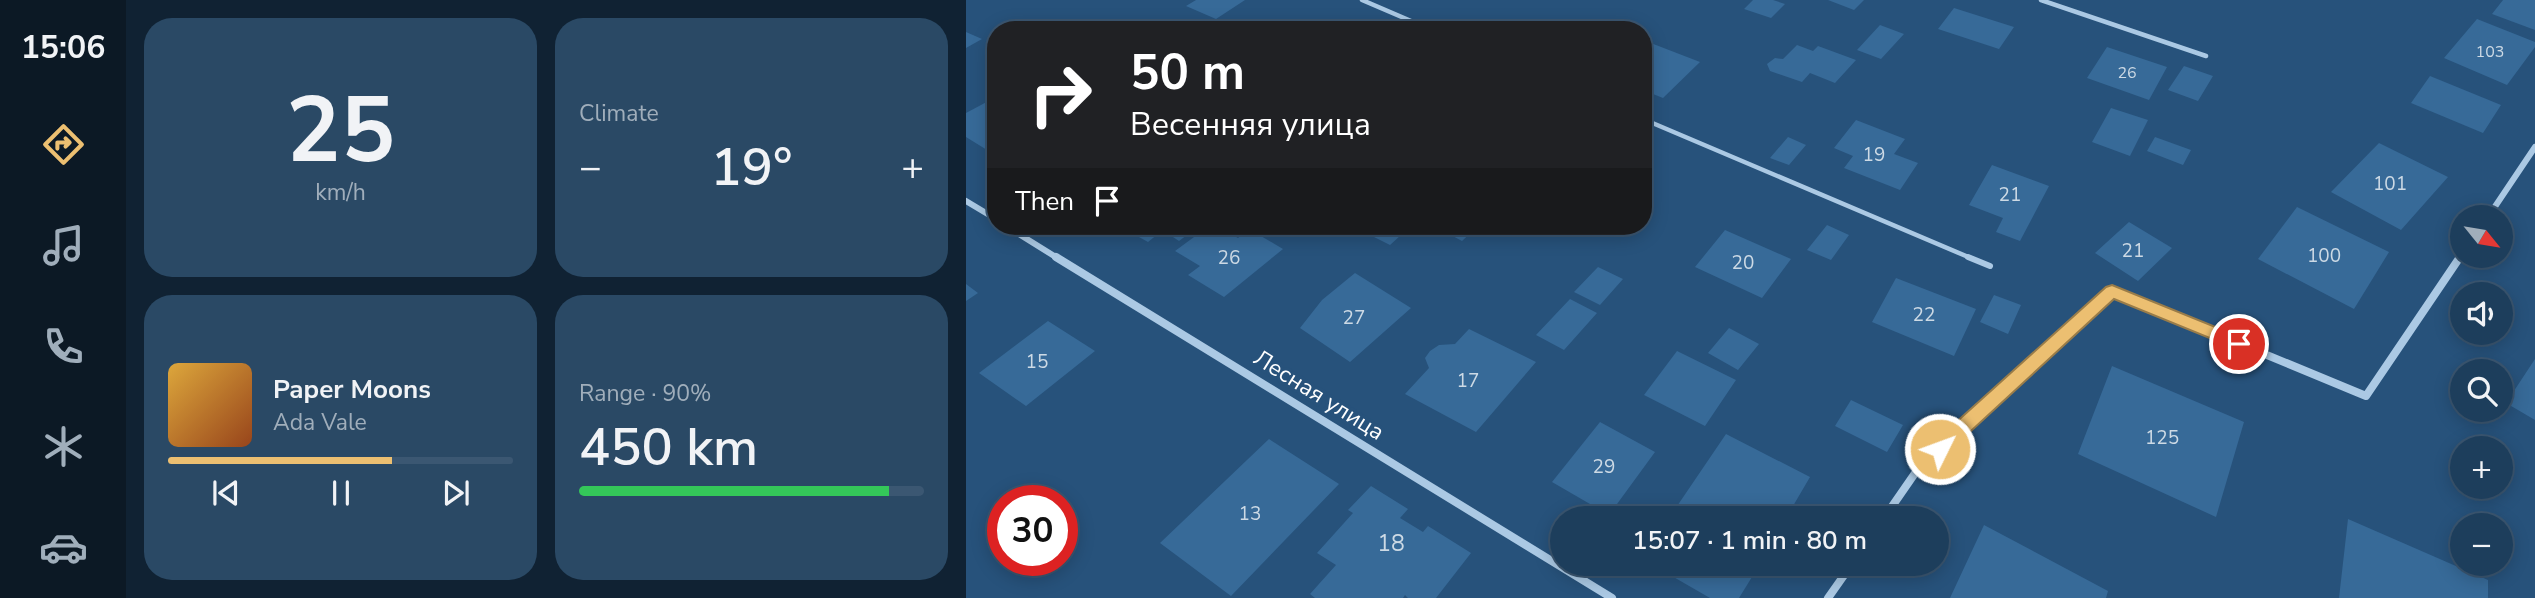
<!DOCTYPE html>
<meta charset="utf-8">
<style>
:root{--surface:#1d3e5c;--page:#2a4965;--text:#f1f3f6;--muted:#a0aebb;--line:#3b5772;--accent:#ecbf71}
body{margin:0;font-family:"Nunito Sans",sans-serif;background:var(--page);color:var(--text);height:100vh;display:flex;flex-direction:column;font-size:26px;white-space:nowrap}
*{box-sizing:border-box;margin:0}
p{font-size:23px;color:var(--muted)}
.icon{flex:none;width:38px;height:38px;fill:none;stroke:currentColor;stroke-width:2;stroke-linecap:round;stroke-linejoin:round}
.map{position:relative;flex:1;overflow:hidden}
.details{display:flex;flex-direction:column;gap:18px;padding:18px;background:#102233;width:840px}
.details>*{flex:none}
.top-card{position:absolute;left:21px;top:21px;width:665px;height:214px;border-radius:28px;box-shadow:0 4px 18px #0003,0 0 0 2px var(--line);background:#202124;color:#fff;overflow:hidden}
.needle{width:46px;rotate:120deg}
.buttons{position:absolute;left:1484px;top:205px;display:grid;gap:14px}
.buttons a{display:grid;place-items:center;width:63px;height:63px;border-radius:50%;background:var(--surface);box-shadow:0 4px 18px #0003,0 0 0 2px var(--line);font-size:35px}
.speed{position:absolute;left:21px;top:485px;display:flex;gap:14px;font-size:35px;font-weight:700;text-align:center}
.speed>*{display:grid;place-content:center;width:91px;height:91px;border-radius:50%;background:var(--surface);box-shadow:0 4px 18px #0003,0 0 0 2px var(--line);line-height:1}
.speed .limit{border:10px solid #d22;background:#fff;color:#111}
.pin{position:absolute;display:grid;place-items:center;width:60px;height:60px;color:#fff;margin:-30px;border:4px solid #fff;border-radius:50%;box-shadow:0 2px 7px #0007}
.me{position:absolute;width:77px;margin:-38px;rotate:48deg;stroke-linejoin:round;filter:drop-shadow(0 0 5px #0008)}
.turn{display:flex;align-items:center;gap:24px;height:147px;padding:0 28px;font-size:32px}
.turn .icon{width:91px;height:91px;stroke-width:2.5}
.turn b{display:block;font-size:49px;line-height:60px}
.then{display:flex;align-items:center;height:66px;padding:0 28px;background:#0003;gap:14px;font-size:26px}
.big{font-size:52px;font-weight:600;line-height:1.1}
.details .tile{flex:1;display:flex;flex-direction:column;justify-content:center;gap:10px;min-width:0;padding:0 24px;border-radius:28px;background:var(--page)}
.details .dial{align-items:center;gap:0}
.dial b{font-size:91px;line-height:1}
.song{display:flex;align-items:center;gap:21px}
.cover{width:84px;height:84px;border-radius:10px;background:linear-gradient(135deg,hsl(40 70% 55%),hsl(20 70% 35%))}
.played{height:7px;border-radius:4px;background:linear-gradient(90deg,var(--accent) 65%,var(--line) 65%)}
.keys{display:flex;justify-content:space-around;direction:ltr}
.heat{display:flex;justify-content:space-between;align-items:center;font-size:38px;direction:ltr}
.charge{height:10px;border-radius:5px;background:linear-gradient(90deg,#34c759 90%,var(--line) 0)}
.details .tiles{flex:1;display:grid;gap:18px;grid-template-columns:repeat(2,1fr)}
.trip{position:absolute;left:584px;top:506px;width:399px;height:70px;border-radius:35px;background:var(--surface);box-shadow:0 4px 18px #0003,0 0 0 2px var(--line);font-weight:600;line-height:70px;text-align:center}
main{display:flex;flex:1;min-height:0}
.tabs{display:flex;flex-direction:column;width:126px;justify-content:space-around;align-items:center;background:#0c1925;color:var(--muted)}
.tabs .icon{width:49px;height:49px}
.tabs .active{color:var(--accent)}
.tabs b{font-size:32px;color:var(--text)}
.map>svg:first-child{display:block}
.building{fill:#376a98}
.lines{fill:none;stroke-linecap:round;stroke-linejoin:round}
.service-far1{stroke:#abc9e4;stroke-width:4.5}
.service{stroke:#abc9e4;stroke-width:6}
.minor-far1{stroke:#abc9e4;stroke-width:6}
.minor{stroke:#abc9e4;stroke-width:8}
.route{fill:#ecbf71;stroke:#997c49;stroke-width:2}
.labels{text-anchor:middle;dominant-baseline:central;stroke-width:7;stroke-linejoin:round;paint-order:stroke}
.far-number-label{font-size:16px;fill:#cddae5}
.number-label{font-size:19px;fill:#cddae5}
.street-label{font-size:23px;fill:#fff;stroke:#27527b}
.near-number-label{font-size:23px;fill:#cddae5}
</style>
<main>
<nav class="tabs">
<b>15:06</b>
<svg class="icon active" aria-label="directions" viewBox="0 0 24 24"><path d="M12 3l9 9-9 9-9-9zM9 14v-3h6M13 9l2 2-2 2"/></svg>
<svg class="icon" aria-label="music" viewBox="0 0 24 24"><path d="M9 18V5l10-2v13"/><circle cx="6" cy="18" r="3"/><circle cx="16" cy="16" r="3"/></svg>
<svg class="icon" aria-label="phone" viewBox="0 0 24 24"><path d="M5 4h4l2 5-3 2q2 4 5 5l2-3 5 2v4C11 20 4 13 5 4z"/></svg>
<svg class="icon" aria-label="climate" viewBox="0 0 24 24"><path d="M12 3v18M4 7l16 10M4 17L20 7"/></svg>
<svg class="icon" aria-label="car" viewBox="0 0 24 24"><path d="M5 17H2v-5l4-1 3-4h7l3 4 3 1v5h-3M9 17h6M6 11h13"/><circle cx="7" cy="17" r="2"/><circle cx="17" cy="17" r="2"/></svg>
</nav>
<section class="details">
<div class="tiles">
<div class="tile dial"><b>25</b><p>km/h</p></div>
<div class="tile"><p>Climate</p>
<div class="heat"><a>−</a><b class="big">19°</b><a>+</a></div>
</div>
<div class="tile">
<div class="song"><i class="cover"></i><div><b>Paper Moons</b><p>Ada Vale</p></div></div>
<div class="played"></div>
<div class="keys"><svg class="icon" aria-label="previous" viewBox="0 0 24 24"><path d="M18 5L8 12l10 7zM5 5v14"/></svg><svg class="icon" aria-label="pause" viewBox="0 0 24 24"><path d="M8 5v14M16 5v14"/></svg><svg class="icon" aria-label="next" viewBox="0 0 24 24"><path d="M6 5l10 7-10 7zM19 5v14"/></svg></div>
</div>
<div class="tile"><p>Range · 90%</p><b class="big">450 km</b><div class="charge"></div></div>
</div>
</section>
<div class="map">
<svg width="1569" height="598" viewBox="0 0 1569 598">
<rect width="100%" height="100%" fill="#27527b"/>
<path class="building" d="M 230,0 L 279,0 L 250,19 L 220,6 Z
M 787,0 L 807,0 L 819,4 L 805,18 L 778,9 Z
M 862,0 L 898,0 L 888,10 Z
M 1537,0 L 1569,0 L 1569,30 L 1526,14 Z
M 988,8 L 1048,27 L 1033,49 L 972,29 Z
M 1511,19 L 1569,42 L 1569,47 L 1541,85 L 1478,58 Z
M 338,23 L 348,27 L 354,23 L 371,30 L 327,30 Z
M 914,25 L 938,34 L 915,59 L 891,50 Z
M 0,32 L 16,39 L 0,48 Z
M 677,40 L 734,62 L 697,98 L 677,90 Z
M 831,45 L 847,51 L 852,46 L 890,60 L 869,83 L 844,73 L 836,82 L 804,71 L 801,64 L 809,58 L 817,59 Z
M 1141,47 L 1201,67 L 1183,100 L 1121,78 Z
M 1218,66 L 1247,76 L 1232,101 L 1202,90 Z
M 1464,76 L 1535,105 L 1517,133 L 1445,103 Z
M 30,97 L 30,145 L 21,150 L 0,137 L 0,113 Z
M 1145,108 L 1182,120 L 1164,156 L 1126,142 Z
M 890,120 L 939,139 L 928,154 L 952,163 L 934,190 L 878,168 L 887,156 L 868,148 Z
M 822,137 L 840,145 L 823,165 L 804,158 Z
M 1189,137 L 1225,150 L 1217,165 L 1181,151 Z
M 1413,143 L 1482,177 L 1435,230 L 1365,192 Z
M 1026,165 L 1083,186 L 1054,241 L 1030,232 L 1037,218 L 1003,205 Z
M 1331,207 L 1423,252 L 1388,309 L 1292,259 Z
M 1163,222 L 1206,248 L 1172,281 L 1129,253 Z
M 861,225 L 883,235 L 865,260 L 841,250 Z
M 153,226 L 202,226 L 182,242 Z
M 211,226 L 233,226 L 213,241 L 201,233 Z
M 243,226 L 251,226 L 272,238 L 283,229 L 317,249 L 258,297 L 222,275 L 234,266 L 209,251 Z
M 396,226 L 445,226 L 424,245 L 392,229 Z
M 468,226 L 512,226 L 496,241 Z
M 759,230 L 825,259 L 796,298 L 729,267 Z
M 632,267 L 657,279 L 634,305 L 608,292 Z
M 389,273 L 445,308 L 384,362 L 334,328 L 356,300 Z
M 930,278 L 1010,309 L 988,356 L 906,322 Z
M 0,284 L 12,293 L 0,301 Z
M 1028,295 L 1055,305 L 1042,334 L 1014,322 Z
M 604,299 L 631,313 L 598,350 L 570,335 Z
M 82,321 L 129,351 L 60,406 L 13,373 Z
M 763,328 L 793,344 L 772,370 L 742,353 Z
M 503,329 L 570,362 L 510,432 L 439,394 L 463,368 L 459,358 L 464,351 L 473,345 L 489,344 Z
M 711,351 L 770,380 L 739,426 L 678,395 Z
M 1569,359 L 1569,420 L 1540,403 Z
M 1146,366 L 1278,422 L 1250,517 L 1112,454 Z
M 885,400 L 937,425 L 921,452 L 869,426 Z
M 634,422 L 689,452 L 643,515 L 586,482 Z
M 760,434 L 844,477 L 820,518 L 703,518 Z
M 303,439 L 373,484 L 265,596 L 194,543 Z
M 405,486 L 442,509 L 434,518 L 457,532 L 462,526 L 505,553 L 470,598 L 442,598 L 439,595 L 437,598 L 349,598 L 344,594 L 370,565 L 351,553 L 387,513 L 382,510 Z
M 1382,519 L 1522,580 L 1522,598 L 1373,598 Z
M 1018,525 L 1142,591 L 1140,598 L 984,598 Z
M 685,564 L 794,564 L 773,598 L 744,598 Z"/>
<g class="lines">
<path class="service-far1" d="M 396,0 L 466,30
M 1075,0 L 1240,56
M 677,119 L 1007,259"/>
<path class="service" d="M 1002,257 L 1024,266"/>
<path class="minor-far1" d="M 0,201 L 30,219
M 1522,217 L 1569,147
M 40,226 L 93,259
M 1493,259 L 1496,254"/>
<path class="minor" d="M 90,257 L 646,598
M 918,518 L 954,466 L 1146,291 L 1400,396 L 1494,257
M 862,598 L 886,564"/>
</g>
<path class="route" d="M 1146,285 L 1279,339 L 1281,344 L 1279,349 L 1273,350 L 1148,299 L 980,454 L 974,457 L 967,454 L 964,449 L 967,443 L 1140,287 Z"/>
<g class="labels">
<g class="far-number-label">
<text x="1524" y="52">103</text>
<text x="1161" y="73">26</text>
</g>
<g class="number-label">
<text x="908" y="155">19</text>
<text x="1424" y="184">101</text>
<text x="1044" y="195">21</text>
<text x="1167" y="251">21</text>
<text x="1358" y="256">100</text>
<text x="263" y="258">26</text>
<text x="777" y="263">20</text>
<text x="958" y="315">22</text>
<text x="388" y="318">27</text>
<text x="71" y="362">15</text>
<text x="502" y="381">17</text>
<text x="1196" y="438">125</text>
<text x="638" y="467">29</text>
<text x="284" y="514">13</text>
</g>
<g class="street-label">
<text transform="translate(353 395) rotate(32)">Лесная улица</text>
</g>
<g class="near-number-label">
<text x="425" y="543">18</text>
</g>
</g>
</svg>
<div class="buttons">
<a><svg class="needle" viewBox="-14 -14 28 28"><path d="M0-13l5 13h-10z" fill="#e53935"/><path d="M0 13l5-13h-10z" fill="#a0aebb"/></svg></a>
<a><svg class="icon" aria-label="sound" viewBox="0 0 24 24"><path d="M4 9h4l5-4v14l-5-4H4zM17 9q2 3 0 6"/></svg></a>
<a><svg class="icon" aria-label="search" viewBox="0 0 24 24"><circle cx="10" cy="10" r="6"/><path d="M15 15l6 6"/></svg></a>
<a>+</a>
<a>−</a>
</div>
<div class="speed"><div class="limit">30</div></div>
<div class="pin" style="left:1273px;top:344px;background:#d93025"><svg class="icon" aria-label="arrive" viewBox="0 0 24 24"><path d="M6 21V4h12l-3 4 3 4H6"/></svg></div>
<svg class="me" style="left:974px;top:449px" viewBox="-20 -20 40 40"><circle r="17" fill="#ecbf71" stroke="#fff" stroke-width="3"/><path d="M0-11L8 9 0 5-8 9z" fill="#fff"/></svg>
<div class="trip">15:07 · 1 min · 80 m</div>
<div class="top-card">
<div class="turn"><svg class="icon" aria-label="right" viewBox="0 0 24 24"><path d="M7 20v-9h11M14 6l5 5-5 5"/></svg><div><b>50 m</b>Весенняя улица</div></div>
<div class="then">Then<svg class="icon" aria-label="arrive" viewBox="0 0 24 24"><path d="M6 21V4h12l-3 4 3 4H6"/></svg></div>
</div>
</div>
</main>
